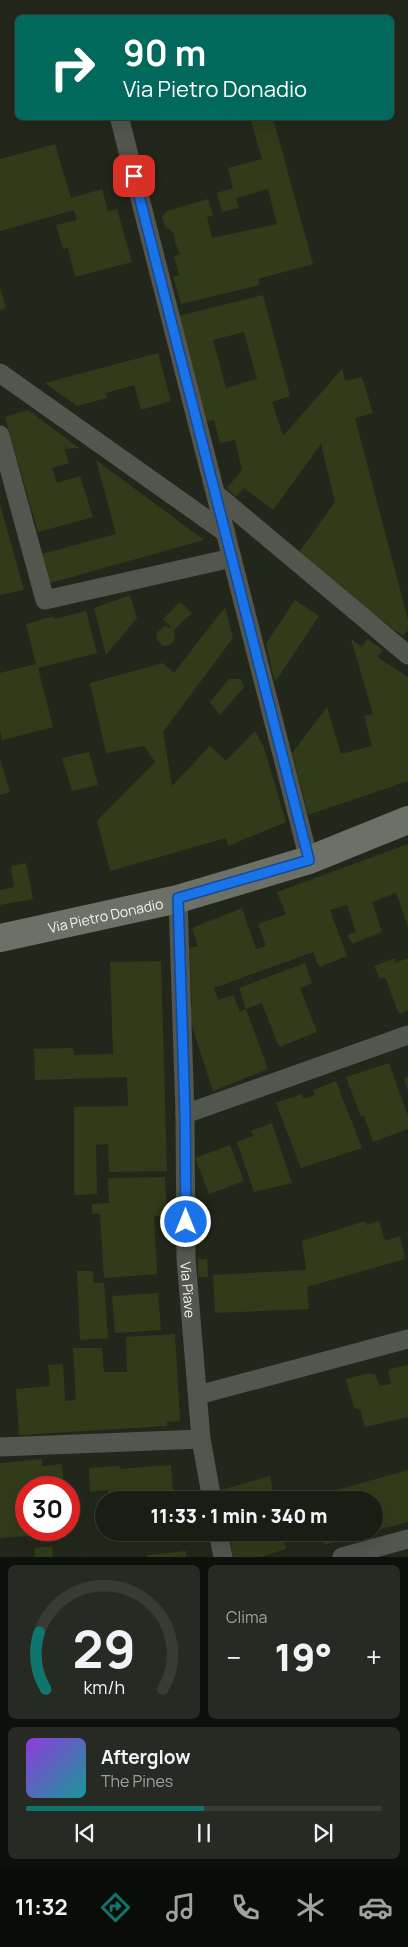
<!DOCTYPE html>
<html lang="it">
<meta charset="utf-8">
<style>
:root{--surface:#1a1d14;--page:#272a22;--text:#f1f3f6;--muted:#9fa2a0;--line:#383b34;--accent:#0f766e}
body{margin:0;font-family:Manrope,sans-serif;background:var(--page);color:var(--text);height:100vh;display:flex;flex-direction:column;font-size:19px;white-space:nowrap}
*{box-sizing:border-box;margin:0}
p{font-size:16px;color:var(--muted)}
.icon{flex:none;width:28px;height:28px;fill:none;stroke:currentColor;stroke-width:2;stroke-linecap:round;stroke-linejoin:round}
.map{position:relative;height:1557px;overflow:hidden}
.drawer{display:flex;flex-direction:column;gap:8px;padding:8px;background:#0e100b;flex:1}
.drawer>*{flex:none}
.top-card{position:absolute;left:15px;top:15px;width:379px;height:105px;border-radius:8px;box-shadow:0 5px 20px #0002,0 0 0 1px var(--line);background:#00695c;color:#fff;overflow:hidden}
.speed{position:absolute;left:15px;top:1476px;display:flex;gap:10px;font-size:25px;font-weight:700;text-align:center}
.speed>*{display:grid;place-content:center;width:65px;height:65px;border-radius:50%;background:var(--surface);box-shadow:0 5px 20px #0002,0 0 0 1px var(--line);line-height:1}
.speed .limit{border:8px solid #d22;background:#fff;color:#111}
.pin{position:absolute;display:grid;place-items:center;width:42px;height:42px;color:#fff;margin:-21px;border-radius:10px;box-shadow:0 2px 8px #0006}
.me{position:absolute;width:55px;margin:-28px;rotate:0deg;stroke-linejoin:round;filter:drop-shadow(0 0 4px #0008)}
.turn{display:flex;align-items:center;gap:18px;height:105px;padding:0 25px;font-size:22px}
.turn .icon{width:65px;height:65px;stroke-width:2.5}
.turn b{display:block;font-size:35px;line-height:42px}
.big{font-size:38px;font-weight:800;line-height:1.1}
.drawer .widget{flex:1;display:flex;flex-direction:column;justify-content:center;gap:8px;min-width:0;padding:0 18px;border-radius:8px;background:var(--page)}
.drawer .dial{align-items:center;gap:0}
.dial svg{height:130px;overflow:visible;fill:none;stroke:var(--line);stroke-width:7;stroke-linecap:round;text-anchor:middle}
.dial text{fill:var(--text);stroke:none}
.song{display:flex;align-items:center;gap:15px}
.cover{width:60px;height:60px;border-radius:8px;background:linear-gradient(135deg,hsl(270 70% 55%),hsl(180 70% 35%))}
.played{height:5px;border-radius:2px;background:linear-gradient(90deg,var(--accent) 50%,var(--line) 50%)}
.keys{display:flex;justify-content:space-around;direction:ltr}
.heat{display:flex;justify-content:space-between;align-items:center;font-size:28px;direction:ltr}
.drawer .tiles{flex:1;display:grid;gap:8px;grid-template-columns:1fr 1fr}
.widget:last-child{grid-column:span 2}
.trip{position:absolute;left:95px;top:1491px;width:288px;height:50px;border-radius:25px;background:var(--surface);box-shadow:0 5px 20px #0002,0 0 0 1px var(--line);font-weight:800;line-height:50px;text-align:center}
.tab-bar{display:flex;height:80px;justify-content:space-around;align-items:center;background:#0a0c08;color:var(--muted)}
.tab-bar .icon{width:35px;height:35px}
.tab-bar .current{color:var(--accent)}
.tab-bar b{font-size:22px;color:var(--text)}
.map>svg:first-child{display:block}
.building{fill:#313b1a;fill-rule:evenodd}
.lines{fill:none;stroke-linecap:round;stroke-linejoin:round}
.street{stroke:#53554f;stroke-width:19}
.secondary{stroke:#6c7066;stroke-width:28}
.route-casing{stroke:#114b97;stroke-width:12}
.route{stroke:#1a73e8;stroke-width:9}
.labels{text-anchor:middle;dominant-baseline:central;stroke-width:5;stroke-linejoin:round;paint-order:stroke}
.street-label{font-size:14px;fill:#f0f3eb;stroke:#0d0f0a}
</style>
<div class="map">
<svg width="408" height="1557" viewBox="0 0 408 1557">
<rect width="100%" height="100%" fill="#23271b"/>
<path class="building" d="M 250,118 L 273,118 L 313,264 L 258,279 L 260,285 L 181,304 L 173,277 L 179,275 L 174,256 L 180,254 L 175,242 L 174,233 L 165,227 L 162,217 L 167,211 L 208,199 L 213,215 L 207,217 L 212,238 L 277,224 L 268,189 L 236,198 L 239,208 L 222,212 L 217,193 L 233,188 L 228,168 L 262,159 Z
M 55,144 L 71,198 L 102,189 L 108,211 L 117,209 L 132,262 L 75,277 L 68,248 L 63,249 L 56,225 L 77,220 L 74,210 L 0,231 L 0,159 Z
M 0,288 L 6,308 L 0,310 Z
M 263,295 L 290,396 L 272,402 L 283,436 L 342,369 L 345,381 L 362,377 L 373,413 L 355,418 L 408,620 L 408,630 L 403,636 L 316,571 L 293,561 L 335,502 L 321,444 L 273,510 L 244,488 L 236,497 L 227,488 L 242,470 L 235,440 L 220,443 L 214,420 L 202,422 L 174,317 ZM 244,332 L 257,379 L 226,388 L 213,340 Z
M 158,353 L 171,401 L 141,410 L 134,385 L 106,393 L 107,398 L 77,406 L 45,383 Z
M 28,410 L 79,448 L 64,449 L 69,463 L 52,468 L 57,483 L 80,476 L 93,517 L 38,532 L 5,417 Z
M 96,460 L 204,540 L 50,583 L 42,554 L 116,534 Z
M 0,504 L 24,590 L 0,595 Z
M 130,595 L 137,618 L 106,655 L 94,608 Z
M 295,600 L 319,616 L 275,682 L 266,644 Z
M 180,602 L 192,613 L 174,630 L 175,640 L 170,645 L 163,646 L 158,641 L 156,634 L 164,626 L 172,628 L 163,619 Z
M 225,607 L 233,638 L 163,732 L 172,786 L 210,746 L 226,761 L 255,731 L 264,748 L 286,822 L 228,846 L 226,838 L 110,871 L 97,821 L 155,762 L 144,746 L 106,753 L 90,683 L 163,663 L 174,673 Z
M 86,611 L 97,653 L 38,668 L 53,727 L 2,740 L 0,731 L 0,673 L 36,664 L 26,624 L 54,616 L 54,619 Z
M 351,639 L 362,647 L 367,639 L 383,650 L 377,657 L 408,677 L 408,781 L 308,815 L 292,753 L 327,707 L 341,754 L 372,746 L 364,716 L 373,714 Z
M 229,679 L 241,679 L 244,687 L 220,715 L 210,702 Z
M 89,752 L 98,785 L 72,791 L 62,758 Z
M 0,759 L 10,792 L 0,795 Z
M 408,844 L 408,926 L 396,893 L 372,902 L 382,932 L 352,944 L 348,935 L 356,932 L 347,905 L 330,910 L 347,956 L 319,967 L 313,952 L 214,988 L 218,1000 L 233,995 L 240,1012 L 246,1009 L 268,1069 L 213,1091 L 186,1008 L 192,1006 L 189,948 L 198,946 L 192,928 L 242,908 L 256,949 L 266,946 L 258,924 L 286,914 L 277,892 Z
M 26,863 L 33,899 L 0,905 L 0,890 L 14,887 L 11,866 Z
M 395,958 L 395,963 L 408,958 L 408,1010 L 399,1014 L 385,977 L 380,979 L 374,966 Z
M 161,961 L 167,1171 L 109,1172 L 108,1144 L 96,1145 L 97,1194 L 74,1195 L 74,1107 L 128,1106 L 127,1077 L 35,1080 L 34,1049 L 73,1048 L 74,1055 L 113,1054 L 110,962 Z
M 305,963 L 312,983 L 300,988 L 317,1032 L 279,1047 L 262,1003 L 246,1009 L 239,988 Z
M 389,1063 L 408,1116 L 408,1129 L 373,1142 L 364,1116 L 361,1117 L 346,1077 Z
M 408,1077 L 408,1091 L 404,1079 Z
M 336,1081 L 362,1148 L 301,1168 L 276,1103 L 302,1094 L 303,1099 L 315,1095 L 313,1090 Z
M 272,1123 L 292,1183 L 254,1192 L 237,1142 L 253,1136 L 251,1131 Z
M 230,1145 L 244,1181 L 209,1194 L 195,1158 Z
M 165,1177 L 167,1216 L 154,1216 L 157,1274 L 104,1278 L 100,1214 L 92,1214 L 92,1204 L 109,1203 L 108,1178 Z
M 365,1221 L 366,1225 L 379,1221 L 385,1241 L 400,1236 L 405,1259 L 307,1287 L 309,1309 L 215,1313 L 213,1275 L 306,1270 L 302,1241 Z
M 198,1259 L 207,1259 L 208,1277 L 198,1277 Z
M 77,1271 L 93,1271 L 94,1283 L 104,1283 L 108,1338 L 80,1340 Z
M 158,1293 L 161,1330 L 115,1333 L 112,1296 Z
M 175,1334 L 180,1421 L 167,1422 L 167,1426 L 19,1435 L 16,1389 L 50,1386 L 48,1365 L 63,1364 L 65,1401 L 76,1400 L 73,1348 L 102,1348 L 104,1372 L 127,1372 L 126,1337 Z
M 408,1365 L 408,1417 L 365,1427 L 360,1410 L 354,1407 L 346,1379 L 369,1373 L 375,1375 L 380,1386 L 391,1384 L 388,1371 L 390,1369 Z
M 42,1459 L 42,1466 L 62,1464 L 64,1488 L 26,1488 L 26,1530 L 29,1530 L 30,1536 L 0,1538 L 0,1463 Z
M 171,1465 L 174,1500 L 109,1500 L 108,1490 L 90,1492 L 89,1468 L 120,1466 L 120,1469 Z
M 408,1470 L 408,1522 L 374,1531 L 374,1500 L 312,1500 L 312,1497 Z
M 270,1476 L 275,1500 L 223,1500 L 221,1490 Z
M 111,1532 L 163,1532 L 164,1537 L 126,1540 L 126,1536 L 111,1537 Z
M 229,1532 L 282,1532 L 286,1549 L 261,1557 L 233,1557 Z
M 321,1532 L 367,1532 L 367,1533 L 324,1545 Z
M 52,1546 L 53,1557 L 35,1557 L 34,1548 Z
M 186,1551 L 186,1557 L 147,1557 L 147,1555 Z"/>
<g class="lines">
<g class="street">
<path d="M 120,120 L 309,860"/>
<path d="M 0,373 L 226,533"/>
<path d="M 0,435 L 45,600 L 232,558"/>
<path d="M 216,494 L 408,655"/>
<path id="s1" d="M 178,899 L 185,1114 L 186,1258 L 201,1439 L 212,1500"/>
<path d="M 185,1114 L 408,1035"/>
<path d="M 198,1395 L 408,1339"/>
<path d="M 0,1447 L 201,1439"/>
<path d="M 218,1532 L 223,1557"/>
<path d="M 342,1557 L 408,1539"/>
</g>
<path class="secondary" id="s2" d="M 0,938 L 178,899 L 309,860 L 408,820"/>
</g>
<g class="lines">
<defs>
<path id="route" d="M 134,176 L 309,860 L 178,898 L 185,1114 L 186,1222"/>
</defs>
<use href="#route" class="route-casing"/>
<use href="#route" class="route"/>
</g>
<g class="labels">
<g class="street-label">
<text stroke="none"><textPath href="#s2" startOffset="108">Via Pietro Donadio</textPath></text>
<text stroke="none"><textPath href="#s1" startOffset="391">Via Piave</textPath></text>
</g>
</g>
</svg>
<div class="speed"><div class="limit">30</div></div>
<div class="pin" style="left:134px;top:176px;background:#d93025"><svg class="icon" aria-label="arrive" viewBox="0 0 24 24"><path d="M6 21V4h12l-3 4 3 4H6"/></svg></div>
<svg class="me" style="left:186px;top:1222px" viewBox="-20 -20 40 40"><circle r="17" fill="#1a73e8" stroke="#fff" stroke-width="3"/><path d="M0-11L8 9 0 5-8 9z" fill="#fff"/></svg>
<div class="trip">11:33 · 1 min · 340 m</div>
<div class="top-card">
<div class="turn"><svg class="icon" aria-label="right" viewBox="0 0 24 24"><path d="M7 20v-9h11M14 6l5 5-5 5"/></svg><div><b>90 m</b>Via Pietro Donadio</div></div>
</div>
</div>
<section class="drawer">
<div class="tiles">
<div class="widget dial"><svg viewBox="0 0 100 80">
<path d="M14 69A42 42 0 1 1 86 69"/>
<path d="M14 69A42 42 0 0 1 10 34" stroke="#0f766e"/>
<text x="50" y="56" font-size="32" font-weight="700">29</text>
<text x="50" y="72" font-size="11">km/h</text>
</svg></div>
<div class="widget"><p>Clima</p>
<div class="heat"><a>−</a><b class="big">19°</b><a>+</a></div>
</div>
<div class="widget">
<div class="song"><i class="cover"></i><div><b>Afterglow</b><p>The Pines</p></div></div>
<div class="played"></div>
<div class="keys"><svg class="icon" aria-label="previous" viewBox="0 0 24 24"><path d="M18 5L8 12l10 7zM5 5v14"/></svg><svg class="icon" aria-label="pause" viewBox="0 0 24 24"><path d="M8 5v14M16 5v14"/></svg><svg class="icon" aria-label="next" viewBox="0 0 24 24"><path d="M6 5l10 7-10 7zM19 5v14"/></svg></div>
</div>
</div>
</section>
<nav class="tab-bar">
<b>11:32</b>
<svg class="icon current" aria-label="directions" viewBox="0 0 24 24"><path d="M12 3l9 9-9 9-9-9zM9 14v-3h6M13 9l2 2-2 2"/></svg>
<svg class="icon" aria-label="music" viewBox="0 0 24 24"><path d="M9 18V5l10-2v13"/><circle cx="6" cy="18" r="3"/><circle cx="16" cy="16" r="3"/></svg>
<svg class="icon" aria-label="phone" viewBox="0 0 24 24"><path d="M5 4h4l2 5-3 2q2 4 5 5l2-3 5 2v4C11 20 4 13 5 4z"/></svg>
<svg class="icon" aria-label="climate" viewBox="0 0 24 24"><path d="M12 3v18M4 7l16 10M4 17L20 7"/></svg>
<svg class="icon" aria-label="car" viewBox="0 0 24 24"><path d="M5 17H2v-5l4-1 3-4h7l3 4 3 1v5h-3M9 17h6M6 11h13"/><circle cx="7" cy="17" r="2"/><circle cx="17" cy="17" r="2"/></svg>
</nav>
